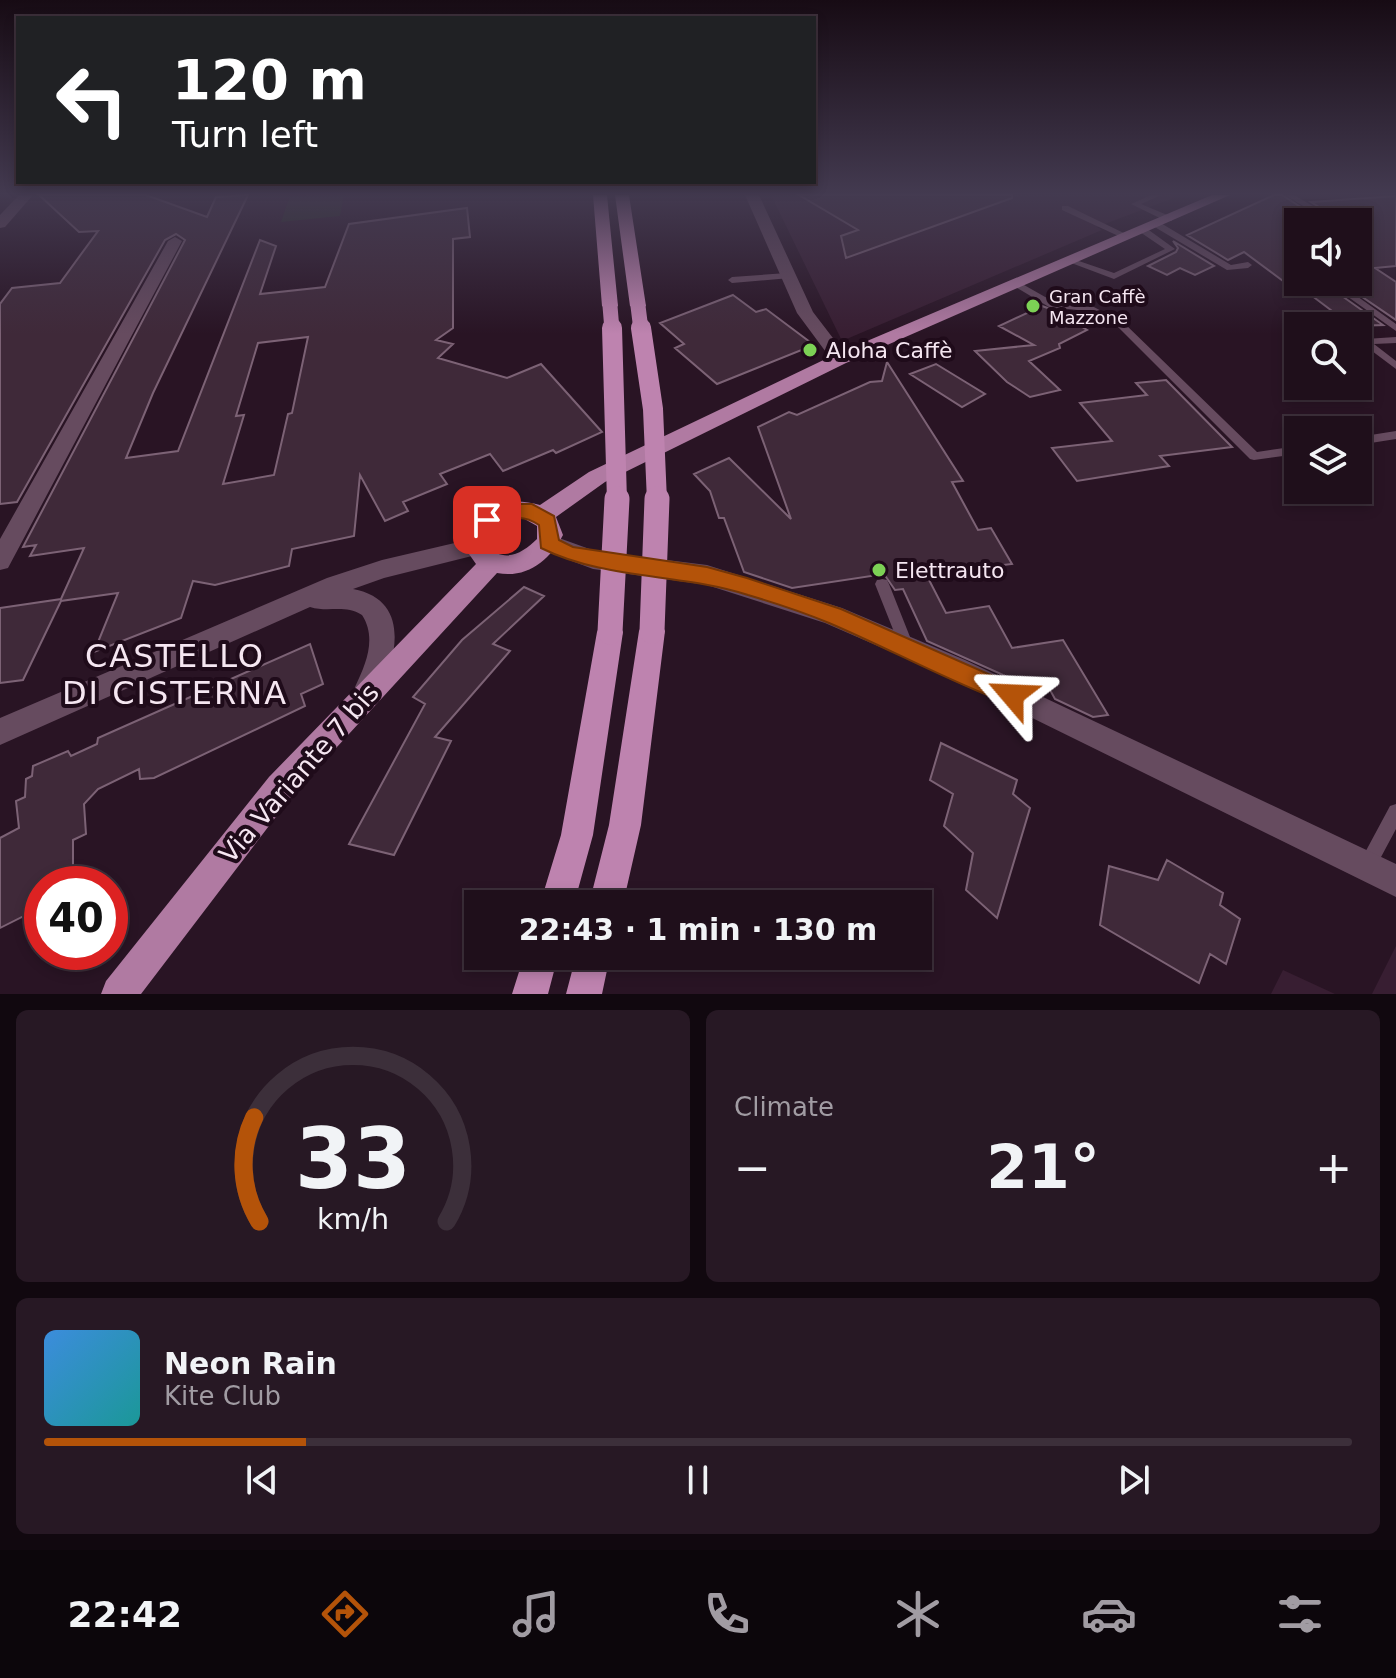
<!DOCTYPE html>
<meta charset="utf-8">
<style>
:root{--surface:#1f0f1b;--page:#271824;--text:#f1f3f6;--muted:#a19ca3;--line:#3c2f3a;--accent:#b45309}
body{margin:0;font-family:"DejaVu Sans",sans-serif;background:var(--page);color:var(--text);height:100vh;display:flex;flex-direction:column;font-size:30px;white-space:nowrap}
*{box-sizing:border-box;margin:0}
p{font-size:26px;color:var(--muted)}
.icon{flex:none;width:44px;height:44px;fill:none;stroke:currentColor;stroke-width:2;stroke-linecap:round;stroke-linejoin:round}
.map{position:relative;height:994px;overflow:hidden}
.side{display:flex;flex-direction:column;gap:16px;padding:16px;background:#11080f;flex:1}
.side>*{flex:none}
.hud{position:absolute;left:16px;top:16px;width:800px;height:168px;border-radius:0px;box-shadow:0 4px 12px #0003,0 0 0 2px var(--line);background:#202124;color:#fff;overflow:hidden}
.fabs{position:absolute;left:1284px;top:208px;display:grid;gap:16px}
.fabs a{display:grid;place-items:center;width:88px;height:88px;border-radius:0px;background:var(--surface);box-shadow:0 4px 12px #0003,0 0 0 2px var(--line);font-size:40px}
.speed{position:absolute;left:24px;top:866px;display:flex;gap:16px;font-size:40px;font-weight:700;text-align:center}
.speed>*{display:grid;place-content:center;width:104px;height:104px;border-radius:50%;background:var(--surface);box-shadow:0 4px 12px #0003,0 0 0 2px var(--line);line-height:1}
.speed .limit{border:12px solid #d22;background:#fff;color:#111}
.pin{position:absolute;display:grid;place-items:center;width:68px;height:68px;color:#fff;margin:-34px;border-radius:16px;box-shadow:0 4px 12px #0006}
.me{position:absolute;width:88px;margin:-44px;rotate:296deg;stroke-linejoin:round;filter:drop-shadow(0 0 6px #0008)}
.turn{display:flex;align-items:center;gap:28px;height:168px;padding:0 24px;font-size:36px}
.turn .icon{width:104px;height:104px;stroke-width:2.5}
.turn b{display:block;font-size:56px;line-height:68px}
.big{font-size:60px;font-weight:700;line-height:1.1}
.side .widget{flex:1;display:flex;flex-direction:column;justify-content:center;gap:12px;min-width:0;padding:0 28px;border-radius:12px;background:var(--page)}
.side .dial{align-items:center;gap:0}
.dial svg{height:208px;overflow:visible;fill:none;stroke:var(--line);stroke-width:7;stroke-linecap:round;text-anchor:middle}
.dial text{fill:var(--text);stroke:none}
.song{display:flex;align-items:center;gap:24px}
.cover{width:96px;height:96px;border-radius:12px;background:linear-gradient(135deg,hsl(210 70% 55%),hsl(180 70% 35%))}
.played{height:8px;border-radius:4px;background:linear-gradient(90deg,var(--accent) 20%,var(--line) 20%)}
.keys{display:flex;justify-content:space-around;direction:ltr}
.heat{display:flex;justify-content:space-between;align-items:center;font-size:44px;direction:ltr}
.side .tiles{flex:1;display:grid;gap:16px;grid-template-columns:1fr 1fr}
.widget:last-child{grid-column:span 2}
.trip{position:absolute;left:464px;top:890px;width:468px;height:80px;border-radius:0px;background:var(--surface);box-shadow:0 4px 12px #0003,0 0 0 2px var(--line);font-weight:700;line-height:80px;text-align:center}
.tabs{display:flex;height:128px;justify-content:space-around;align-items:center;background:#0c060b;color:var(--muted)}
.tabs .icon{width:56px;height:56px}
.tabs .selected{color:var(--accent)}
.tabs b{font-size:36px;color:var(--text)}
.map>svg:first-child{display:block}
.built{fill:#381e32}
.green{fill:#242d20}
.building{fill:#3f2939;stroke:#7c6275;stroke-width:2;fill-rule:evenodd}
.lines{fill:none;stroke-linecap:round;stroke-linejoin:round}
.service{fill:#664b5f;fill-rule:evenodd}
.minor{fill:#664b5f;fill-rule:evenodd}
.tertiary{fill:#664b5f;fill-rule:evenodd}
.primary{fill:#b07aa2;fill-rule:evenodd}
.trunk{fill:#be83af;fill-rule:evenodd}
.trunk-bridge-far2{stroke:#be83af;stroke-width:15}
.trunk-bridge-far1{stroke:#be83af;stroke-width:20}
.trunk-bridge{stroke:#be83af;stroke-width:25}
.route{fill:#b45309;stroke:#753606;stroke-width:2}
.poi-dot{fill:#7cd155;stroke:#1f0b1a;stroke-width:3}
.labels{text-anchor:middle;dominant-baseline:central;stroke-width:8;stroke-linejoin:round;paint-order:stroke}
.far-poi-label{font-size:18px;fill:#f5e6f1;stroke:#1f0b1a;text-anchor:start}
.poi-label{font-size:22px;fill:#f5e6f1;stroke:#1f0b1a;text-anchor:start}
.near-street-label{font-size:26px;fill:#f5e6f1;stroke:#1f0b1a}
.near-quarter-label{font-size:32px;letter-spacing:2px;fill:#f5e6f1;stroke:#1f0b1a}
</style>
<div class="map">
<svg width="1396" height="994" viewBox="0 0 1396 994">
<rect width="100%" height="100%" fill="#291424"/>
<path class="built" d="M 771,195 L 1172,195 L 1176,197 L 1097,227 L 1102,230 L 842,341 Z
M 1396,946 L 1396,994 L 1372,994 Z
M 1283,970 L 1335,994 L 1271,994 Z"/>
<path class="green" d="M 344,195 L 340,216 L 281,222 L 290,196 Z"/>
<path class="building" d="M 39,195 L 146,195 L 207,217 L 216,197 L 248,195 L 153,393 L 126,458 L 178,451 L 260,240 L 276,246 L 260,294 L 325,287 L 349,224 L 467,208 L 470,237 L 453,239 L 453,328 L 436,340 L 453,344 L 438,358 L 507,378 L 541,364 L 602,432 L 556,453 L 553,450 L 503,471 L 490,454 L 440,474 L 447,484 L 403,502 L 408,511 L 385,521 L 360,475 L 354,536 L 292,549 L 289,566 L 215,585 L 193,581 L 181,618 L 94,652 L 118,593 L 61,601 L 23,680 L 0,683 L 0,608 L 61,599 L 84,548 L 30,556 L 36,545 L 23,547 L 185,240 L 176,234 L 165,240 L 17,502 L 0,504 L 0,304 L 12,288 L 60,283 L 98,231 L 79,232 ZM 308,337 L 292,413 L 288,414 L 274,475 L 223,484 L 244,415 L 236,416 L 258,343 Z
M 799,195 L 1012,195 L 1012,198 L 846,258 L 841,236 L 858,230 Z
M 1274,195 L 1282,195 L 1324,222 L 1298,222 L 1298,282 L 1358,282 L 1358,222 L 1343,222 L 1311,202 L 1396,196 L 1396,266 L 1375,268 L 1396,282 L 1396,320 L 1346,286 L 1342,288 L 1342,296 L 1383,325 L 1352,326 L 1299,286 L 1291,287 L 1244,252 L 1228,260 L 1187,235 Z
M 1173,241 L 1214,266 L 1195,275 L 1180,268 L 1167,275 L 1148,266 L 1176,252 L 1178,248 Z
M 733,295 L 756,312 L 766,309 L 814,345 L 717,384 L 675,348 L 684,344 L 660,323 Z
M 1042,306 L 1056,311 L 1087,330 L 1059,344 L 1060,348 L 1029,361 L 1060,390 L 1030,397 L 1007,382 L 975,351 L 1034,345 L 999,326 Z
M 887,362 L 963,481 L 952,482 L 978,530 L 991,528 L 1012,564 L 926,574 L 946,613 L 989,606 L 1012,648 L 1063,640 L 1108,715 L 1093,717 L 1055,699 L 1044,679 L 1021,683 L 927,641 L 903,589 L 895,590 L 884,574 L 792,588 L 744,572 L 724,518 L 719,518 L 710,491 L 694,474 L 729,458 L 791,519 L 758,427 L 789,412 L 797,415 L 870,382 L 882,381 Z
M 936,364 L 985,394 L 962,407 L 910,374 Z
M 1166,380 L 1232,447 L 1160,456 L 1169,466 L 1077,481 L 1052,448 L 1112,441 L 1080,403 L 1147,395 L 1136,383 Z
M 524,587 L 544,596 L 493,644 L 510,651 L 435,737 L 451,741 L 394,855 L 349,844 L 425,704 L 413,697 L 462,640 Z
M 310,644 L 323,684 L 301,694 L 305,706 L 154,778 L 140,779 L 139,769 L 98,789 L 84,804 L 86,834 L 73,840 L 73,884 L 42,884 L 42,907 L 0,928 L 0,838 L 19,828 L 16,801 L 25,797 L 26,779 L 32,776 L 33,766 L 68,751 L 71,756 L 97,744 L 98,738 Z
M 941,743 L 1017,780 L 1013,794 L 1030,808 L 997,918 L 966,890 L 973,853 L 944,826 L 953,794 L 930,780 Z
M 1167,860 L 1223,893 L 1220,905 L 1240,919 L 1226,964 L 1210,954 L 1199,983 L 1100,925 L 1109,866 L 1158,880 Z"/>
<g class="lines">
<path class="service" d="M 1151,195 L 1161,195 L 1141,204 L 1172,217 L 1172,221 L 1166,221 L 1131,204 Z
M 1285,195 L 1294,195 L 1340,222 L 1330,222 Z
M 1062,206 L 1068,206 L 1132,237 L 1125,239 L 1062,210 Z
M 1153,222 L 1159,222 L 1231,265 L 1248,262 L 1252,265 L 1248,268 L 1227,270 L 1153,226 Z
M 1140,228 L 1146,228 L 1175,249 L 1114,279 L 1066,261 L 1073,259 L 1114,273 L 1165,249 L 1140,232 Z
M 787,273 L 791,276 L 790,278 L 732,283 L 728,280 L 732,277 Z
M 1017,281 L 1054,302 L 1092,306 L 1124,323 L 1257,452 L 1298,446 L 1298,454 L 1254,460 L 1250,459 L 1118,327 L 1087,311 L 1049,307 L 1014,286 L 1014,282 Z
M 1347,289 L 1396,324 L 1396,331 L 1344,294 L 1344,290 Z
M 1396,337 L 1396,343 L 1374,344 L 1396,361 L 1396,369 L 1360,342 L 1365,339 Z
M 1396,431 L 1396,439 L 1358,445 L 1358,437 Z
M 882,579 L 887,580 L 889,584 L 914,647 L 912,651 L 907,653 L 902,651 L 900,647 L 875,584 L 877,580 Z
M 1396,804 L 1396,829 L 1373,872 L 1367,875 L 1361,872 L 1358,866 L 1361,860 L 1390,806 Z"/>
<path class="minor" d="M 19,195 L 33,195 L 5,227 L 0,228 L 0,215 Z
M 175,237 L 182,241 L 8,568 L 0,570 L 0,539 L 168,241 Z"/>
<path class="tertiary" d="M 745,195 L 759,195 L 813,312 L 849,359 L 846,363 L 834,363 L 797,313 Z
M 548,534 L 595,551 L 707,565 L 842,608 L 965,660 L 1396,864 L 1396,897 L 947,676 L 825,623 L 707,585 L 593,569 L 540,549 L 536,543 L 540,537 Z
M 476,538 L 484,541 L 488,547 L 484,553 L 384,578 L 353,589 C 411,600 397,657 379,696 L 369,699 L 359,696 L 355,687 C 366,664 377,638 362,615 C 344,604 329,613 310,607 L 0,745 L 0,718 L 327,578 L 382,560 Z"/>
<path class="primary" d="M 1212,195 L 1230,195 L 846,363 L 605,482 L 556,517 L 563,535 C 550,560 527,579 497,573 L 291,797 L 141,994 L 101,994 L 106,981 L 269,777 L 476,564 L 464,547 C 473,509 502,494 540,505 L 589,472 L 834,355 ZM 521,517 L 537,526 L 537,539 C 523,553 504,564 488,546 C 492,526 502,521 521,517 Z"/>
<path class="trunk" d="M 593,195 L 607,195 L 618,306 L 610,311 L 602,306 Z
M 615,195 L 629,195 L 646,306 L 638,311 L 630,306 Z
M 652,620 L 661,623 L 665,631 L 641,825 L 623,904 L 589,904 L 609,825 L 639,631 L 643,623 Z
M 610,621 L 619,624 L 623,632 L 593,835 L 574,904 L 540,904 L 561,835 L 597,632 L 601,624 Z
M 524,956 L 558,956 L 548,994 L 512,994 Z
M 576,956 L 610,956 L 602,994 L 566,994 Z"/>
<path class="trunk-bridge-far2" d="M 610,306 L 612,330
M 638,306 L 641,330"/>
<path class="trunk-bridge-far1" d="M 612,328 L 617,501
M 641,328 L 653,409 L 657,501"/>
<path class="trunk-bridge" d="M 652,631 L 657,499
M 610,632 L 617,499"/>
</g>
<linearGradient id="sky" x2="0" y2="1"><stop stop-color="#170b14"/><stop offset="0.58" stop-color="#433a50"/><stop offset="1" stop-color="#433a50" stop-opacity="0"/></linearGradient>
<rect width="1396" height="334" fill="url(#sky)"/>
<path class="route" d="M 509,504 L 532,504 L 554,516 L 559,540 L 573,547 L 707,567 L 747,578 L 841,609 L 1020,688 L 1024,695 L 1020,702 L 1012,705 C 950,682 890,649 829,623 C 803,612 775,603 748,595 C 680,573 605,580 541,548 L 539,525 C 519,511 507,521 487,527 L 481,525 L 478,520 L 481,515 Z"/>
<g class="poi-dot">
<circle cx="1033" cy="306" r="8"/>
<circle cx="810" cy="350" r="8"/>
<circle cx="879" cy="570" r="8"/>
</g>
<g class="labels">
<g class="far-poi-label">
<text x="1049" y="296">Gran Caffè<tspan x="1049" dy="21">Mazzone</tspan></text>
</g>
<g class="poi-label">
<text x="826" y="350">Aloha Caffè</text>
<text x="895" y="570">Elettrauto</text>
</g>
<g class="near-street-label">
<text transform="translate(299 773) rotate(-49)">Via Variante 7 bis</text>
</g>
<g class="near-quarter-label">
<text x="175" y="656">CASTELLO<tspan x="175" dy="37">DI CISTERNA</tspan></text>
</g>
</g>
</svg>
<div class="fabs">
<a><svg class="icon" aria-label="sound" viewBox="0 0 24 24"><path d="M4 9h4l5-4v14l-5-4H4zM17 9q2 3 0 6"/></svg></a>
<a><svg class="icon" aria-label="search" viewBox="0 0 24 24"><circle cx="10" cy="10" r="6"/><path d="M15 15l6 6"/></svg></a>
<a><svg class="icon" aria-label="layers" viewBox="0 0 24 24"><path d="M12 4l9 5-9 5-9-5zM3 14l9 5 9-5"/></svg></a>
</div>
<div class="speed"><div class="limit">40</div></div>
<div class="pin" style="left:487px;top:520px;background:#d93025"><svg class="icon" aria-label="arrive" viewBox="0 0 24 24"><path d="M6 21V4h12l-3 4 3 4H6"/></svg></div>
<svg class="me" style="left:1012px;top:695px" viewBox="-20 -20 40 40"><path d="M0-17L14 15 0 8-14 15z" fill="#b45309" stroke="#fff" stroke-width="4"/></svg>
<div class="trip">22:43 · 1 min · 130 m</div>
<div class="hud">
<div class="turn"><svg class="icon" aria-label="left" viewBox="0 0 24 24"><path d="M17 20v-9H6M10 6l-5 5 5 5"/></svg><div><b>120 m</b>Turn left</div></div>
</div>
</div>
<section class="side">
<div class="tiles">
<div class="widget dial"><svg viewBox="0 0 100 80">
<path d="M14 69A42 42 0 1 1 86 69"/>
<path d="M14 69A42 42 0 0 1 12 29" stroke="#b45309"/>
<text x="50" y="56" font-size="32" font-weight="700">33</text>
<text x="50" y="72" font-size="11">km/h</text>
</svg></div>
<div class="widget"><p>Climate</p>
<div class="heat"><a>−</a><b class="big">21°</b><a>+</a></div>
</div>
<div class="widget">
<div class="song"><i class="cover"></i><div><b>Neon Rain</b><p>Kite Club</p></div></div>
<div class="played"></div>
<div class="keys"><svg class="icon" aria-label="previous" viewBox="0 0 24 24"><path d="M18 5L8 12l10 7zM5 5v14"/></svg><svg class="icon" aria-label="pause" viewBox="0 0 24 24"><path d="M8 5v14M16 5v14"/></svg><svg class="icon" aria-label="next" viewBox="0 0 24 24"><path d="M6 5l10 7-10 7zM19 5v14"/></svg></div>
</div>
</div>
</section>
<nav class="tabs">
<b>22:42</b>
<svg class="icon selected" aria-label="directions" viewBox="0 0 24 24"><path d="M12 3l9 9-9 9-9-9zM9 14v-3h6M13 9l2 2-2 2"/></svg>
<svg class="icon" aria-label="music" viewBox="0 0 24 24"><path d="M9 18V5l10-2v13"/><circle cx="6" cy="18" r="3"/><circle cx="16" cy="16" r="3"/></svg>
<svg class="icon" aria-label="phone" viewBox="0 0 24 24"><path d="M5 4h4l2 5-3 2q2 4 5 5l2-3 5 2v4C11 20 4 13 5 4z"/></svg>
<svg class="icon" aria-label="climate" viewBox="0 0 24 24"><path d="M12 3v18M4 7l16 10M4 17L20 7"/></svg>
<svg class="icon" aria-label="car" viewBox="0 0 24 24"><path d="M5 17H2v-5l4-1 3-4h7l3 4 3 1v5h-3M9 17h6M6 11h13"/><circle cx="7" cy="17" r="2"/><circle cx="17" cy="17" r="2"/></svg>
<svg class="icon" aria-label="filters" viewBox="0 0 24 24"><path d="M4 7h16M4 17h16"/><circle cx="9" cy="7" r="2"/><circle cx="15" cy="17" r="2"/></svg>
</nav>
